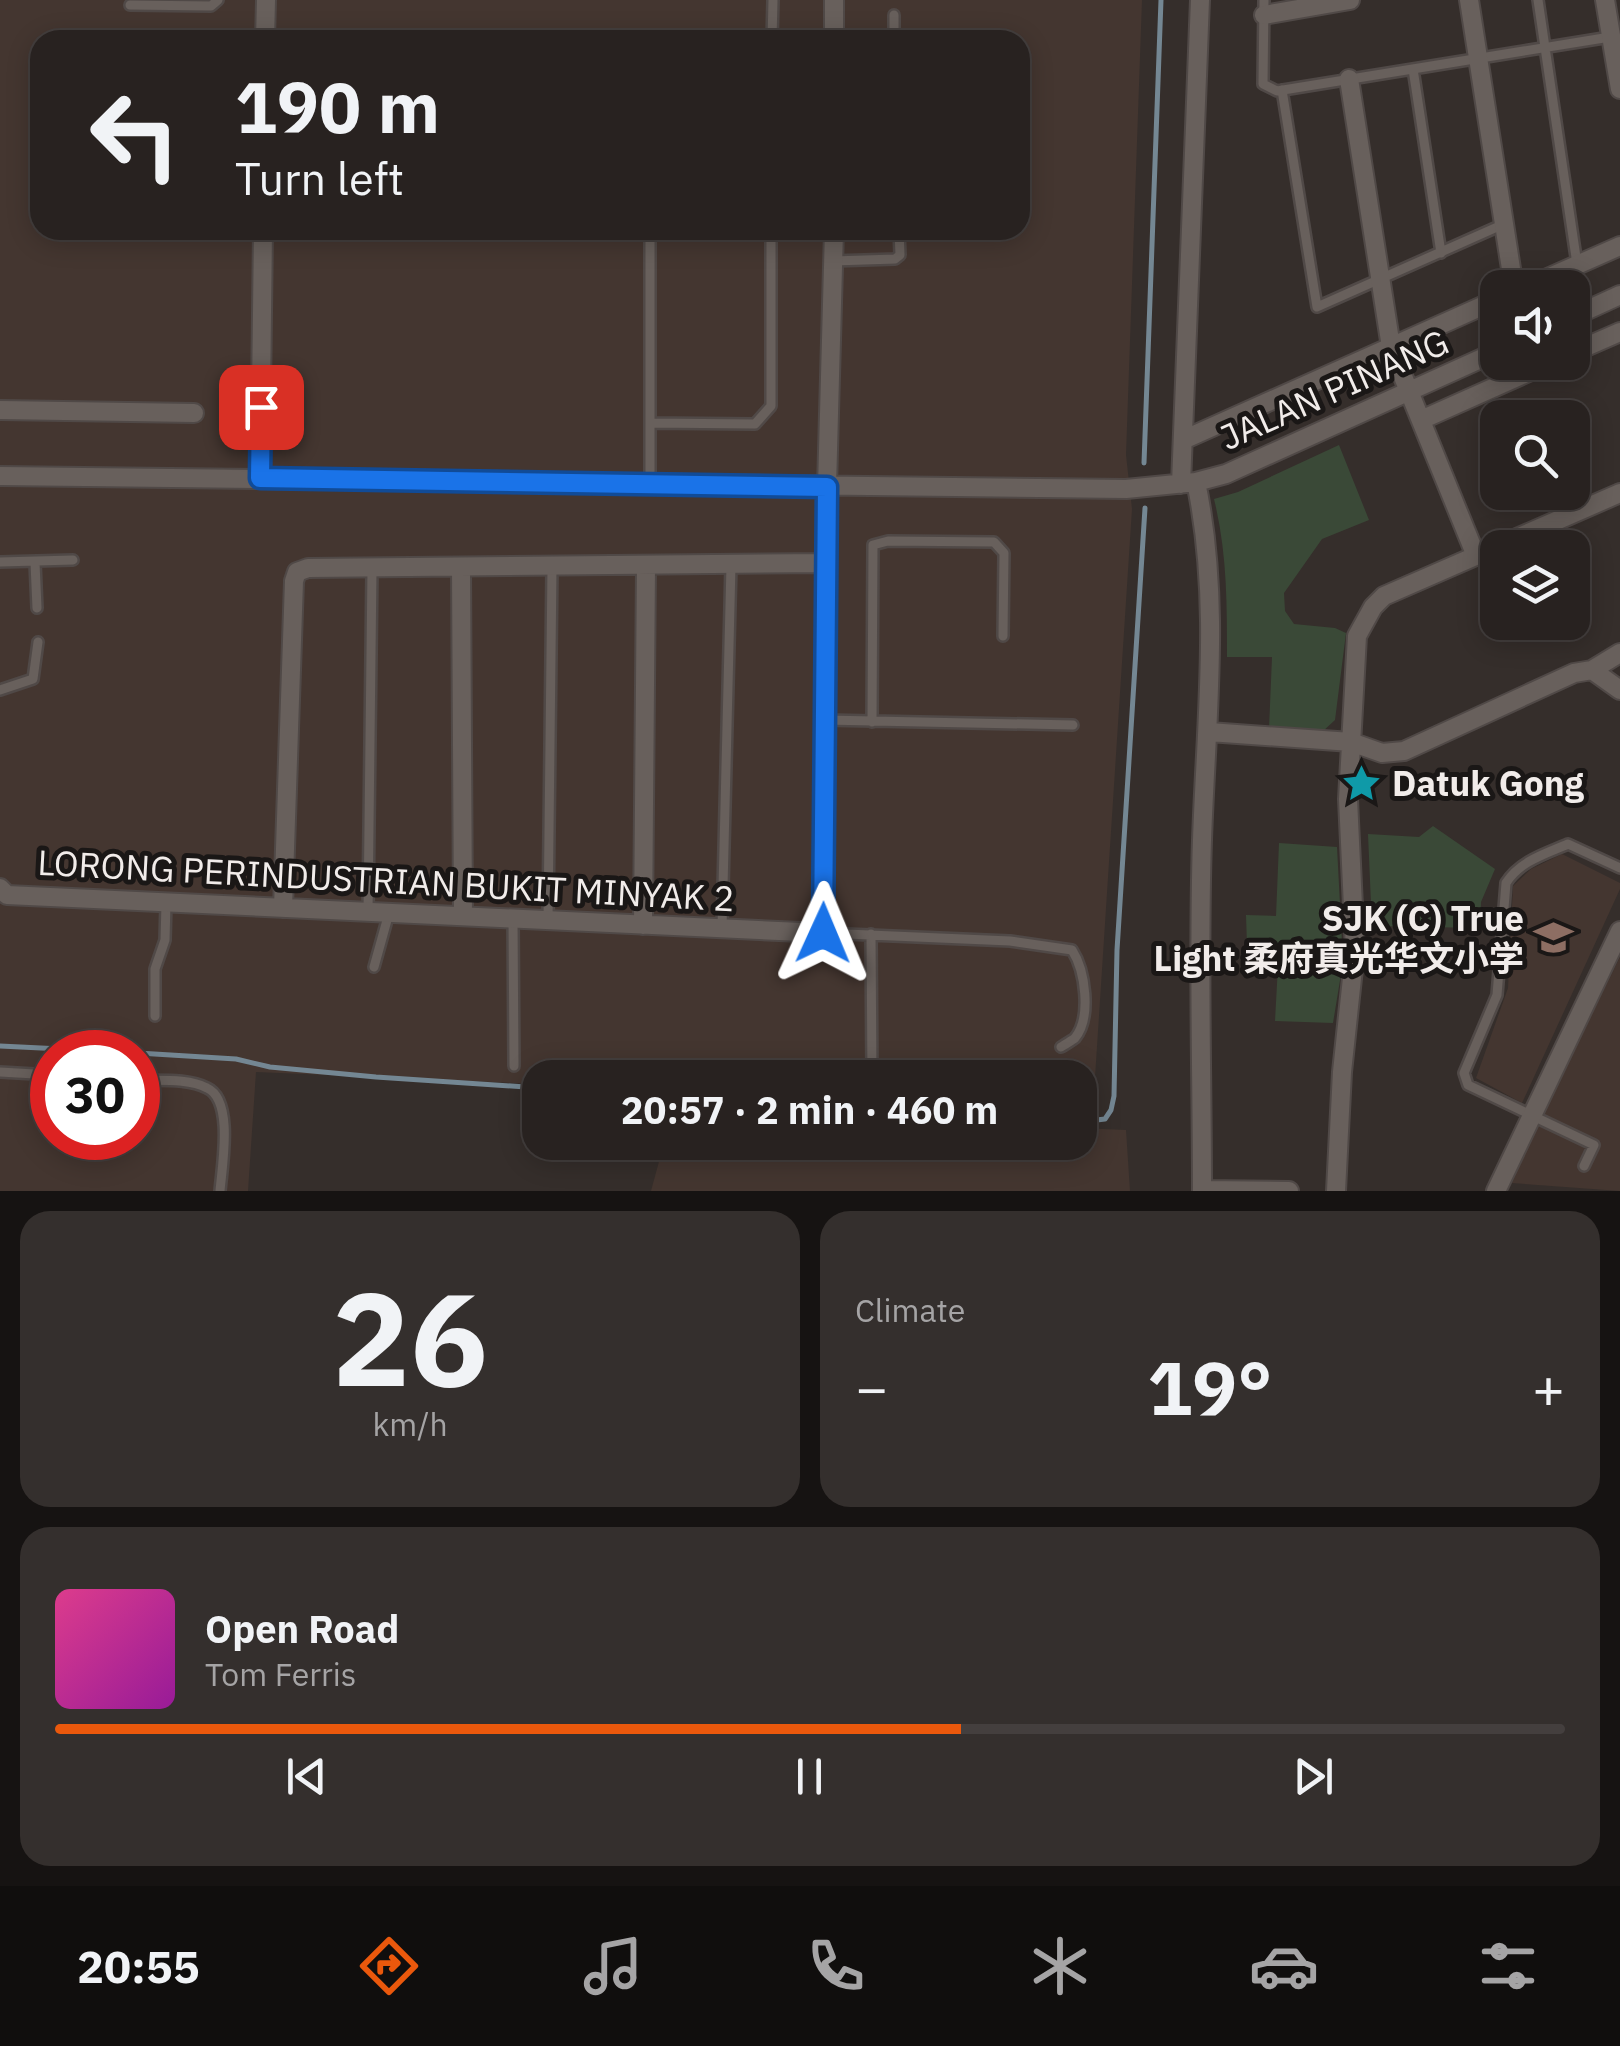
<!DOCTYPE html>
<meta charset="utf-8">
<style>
:root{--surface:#282220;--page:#342f2d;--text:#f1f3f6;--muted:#a5a4a5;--line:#443f3e;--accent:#ea580c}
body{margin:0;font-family:"IBM Plex Sans","Noto Sans SC",sans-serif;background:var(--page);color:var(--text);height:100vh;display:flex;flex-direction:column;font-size:38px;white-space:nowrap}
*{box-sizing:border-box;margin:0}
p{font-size:32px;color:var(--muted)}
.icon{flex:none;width:55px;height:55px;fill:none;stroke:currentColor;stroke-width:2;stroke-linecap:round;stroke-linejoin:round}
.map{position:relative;height:1191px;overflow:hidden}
.sheet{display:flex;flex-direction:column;gap:20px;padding:20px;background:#161312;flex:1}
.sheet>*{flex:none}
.guide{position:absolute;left:30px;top:30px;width:1000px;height:210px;border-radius:30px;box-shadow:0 5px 25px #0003,0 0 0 2px var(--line);background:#282220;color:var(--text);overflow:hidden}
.buttons{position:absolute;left:1480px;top:270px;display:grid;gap:20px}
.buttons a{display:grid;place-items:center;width:110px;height:110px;border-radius:20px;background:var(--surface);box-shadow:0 5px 25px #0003,0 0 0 2px var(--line);font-size:50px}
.speed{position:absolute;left:30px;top:1030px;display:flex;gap:20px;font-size:50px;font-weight:700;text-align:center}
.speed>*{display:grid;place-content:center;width:130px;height:130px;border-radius:50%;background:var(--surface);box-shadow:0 5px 25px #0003,0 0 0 2px var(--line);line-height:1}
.speed .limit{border:15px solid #d22;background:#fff;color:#111}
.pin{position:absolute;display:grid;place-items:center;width:85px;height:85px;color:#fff;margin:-42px;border-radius:20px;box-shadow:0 5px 15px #0006}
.me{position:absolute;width:110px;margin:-55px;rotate:1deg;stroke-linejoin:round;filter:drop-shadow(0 0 8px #0008)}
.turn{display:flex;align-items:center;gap:35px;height:210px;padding:0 40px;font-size:45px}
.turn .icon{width:130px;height:130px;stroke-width:2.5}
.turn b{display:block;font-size:70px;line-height:85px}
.big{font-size:75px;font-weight:700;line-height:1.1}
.sheet .tile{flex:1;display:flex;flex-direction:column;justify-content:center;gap:15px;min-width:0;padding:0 35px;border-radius:30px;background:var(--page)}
.sheet .dial{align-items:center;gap:0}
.dial b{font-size:130px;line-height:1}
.song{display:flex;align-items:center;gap:30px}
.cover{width:120px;height:120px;border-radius:15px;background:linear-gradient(135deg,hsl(330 70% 55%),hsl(300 70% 35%))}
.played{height:10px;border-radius:5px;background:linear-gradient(90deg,var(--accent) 60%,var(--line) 60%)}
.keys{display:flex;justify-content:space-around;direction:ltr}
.heat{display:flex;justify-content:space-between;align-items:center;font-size:55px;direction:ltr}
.sheet .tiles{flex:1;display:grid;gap:20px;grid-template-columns:1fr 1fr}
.tile:last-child{grid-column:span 2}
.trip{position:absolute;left:522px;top:1060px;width:575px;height:100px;border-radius:30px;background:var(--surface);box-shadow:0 5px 25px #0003,0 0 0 2px var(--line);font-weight:700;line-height:100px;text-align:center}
.tab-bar{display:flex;height:160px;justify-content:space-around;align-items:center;background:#100e0d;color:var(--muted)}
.tab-bar .icon{width:70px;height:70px}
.tab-bar .selected{color:var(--accent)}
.tab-bar b{font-size:45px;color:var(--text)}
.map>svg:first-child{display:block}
.built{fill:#443630;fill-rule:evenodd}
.green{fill:#3a4937}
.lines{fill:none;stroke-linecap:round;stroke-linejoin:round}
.stream{stroke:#748793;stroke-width:5}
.lane-casing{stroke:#504947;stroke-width:14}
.street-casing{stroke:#504947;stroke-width:22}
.lane{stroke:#68605c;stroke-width:9}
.street{stroke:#68605c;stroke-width:18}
.route-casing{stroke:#114b97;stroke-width:25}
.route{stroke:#1a73e8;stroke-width:18}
.labels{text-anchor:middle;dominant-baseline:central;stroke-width:10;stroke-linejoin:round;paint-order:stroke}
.street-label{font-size:35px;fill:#f1ecea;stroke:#1a1716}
.poi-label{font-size:35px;font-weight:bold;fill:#f1ecea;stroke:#1a1716;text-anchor:start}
</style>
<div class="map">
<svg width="1620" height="1191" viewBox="0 0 1620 1191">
<rect width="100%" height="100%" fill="#352e2b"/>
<path class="built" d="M 0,0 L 1142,0 L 1126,455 L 1132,509 L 1093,1108 L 1080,1107 L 1080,1078 L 540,1078 L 540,1084 L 256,1072 L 248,1191 L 0,1191 ZM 40,40 L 1020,40 L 1020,230 L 40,230 ZM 52,1052 L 138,1052 L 138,1138 L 52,1138 Z
M 1562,854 L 1620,883 L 1620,889 L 1522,1103 L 1476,1078 L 1508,988 L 1513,886 L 1531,869 Z
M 1620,957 L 1620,1191 L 1512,1183 L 1540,1119 Z
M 1080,1128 L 1126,1130 L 1130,1191 L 651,1191 L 664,1143 L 1080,1142 Z"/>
<path class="green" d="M 1339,445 L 1369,520 L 1322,539 L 1284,593 L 1285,611 L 1294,624 L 1335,628 L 1346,633 L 1335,720 L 1322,732 L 1269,729 L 1272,657 L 1227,657 C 1227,602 1227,552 1214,499 L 1238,492 Z
M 1433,826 L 1495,869 L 1481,902 L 1480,928 L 1372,926 L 1368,834 L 1419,837 Z
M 1279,843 L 1337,847 L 1343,962 L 1333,1023 L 1275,1021 L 1279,947 L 1247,945 L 1246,915 L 1276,916 Z"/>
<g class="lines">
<path class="stream" d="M 1144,463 L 1161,0
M 0,1046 L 123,1052
M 138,1053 L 236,1059 L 270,1067 L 376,1077 L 540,1088
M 1080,1122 L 1105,1119 L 1111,1110 L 1114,1096 L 1117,950 L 1145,508"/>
<defs>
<path id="lane" d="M 1264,0 L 1263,84 L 1277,91 L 1610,37
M 1538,0 L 1577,264
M 130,5 L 211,6 L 218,0
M 894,15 L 894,40
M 772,40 L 773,0
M 1413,69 L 1441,253
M 1282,90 L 1317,307 L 1504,224
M 833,261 L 895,259 L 900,255 L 899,230
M 650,423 L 755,424 L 771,406 L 771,230
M 650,484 L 650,230
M 0,562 L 73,560
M 35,563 L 37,608
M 0,690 L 33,679 L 38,642
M 825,720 L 1073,725
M 872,722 L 873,545 L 888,541 L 994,542 L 1004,553 L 1003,636
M 368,912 L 372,569
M 513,918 L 514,1066
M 548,920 L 552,567
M 722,928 L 731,565
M 823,933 L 1010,941 L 1072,950 C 1085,970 1092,1017 1075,1038 C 1074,1039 1063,1046 1061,1047
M 871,934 L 872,1078
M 374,967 L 389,913
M 155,1016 L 155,969 L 165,940 L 166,903
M 0,1072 L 52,1075
M 138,1080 C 159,1081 188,1078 207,1088 C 234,1100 222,1166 220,1191
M 1584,1166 L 1594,1145 L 1468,1085 L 1464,1073 L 1497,995 L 1506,883 C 1520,861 1545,854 1568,844 L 1620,868"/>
<path id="street" d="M 1469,0 L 1514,288
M 1605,0 L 1620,89
M 1264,15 L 1350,0
M 265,40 L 266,0
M 834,40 L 834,0
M 1349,79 L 1391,347 L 1476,556
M 1525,288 L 1620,246
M 1572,317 L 1620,295
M 1572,353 L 1620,332
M 0,410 L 194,413
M 1421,420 L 1551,362
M 1183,440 L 1498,299
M 0,476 L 1126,489 L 1196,482 L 1226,474 L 1498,351
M 260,478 L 263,230
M 1196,482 C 1221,601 1206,720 1202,840 C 1198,957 1202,1074 1202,1191
M 1181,484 L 1200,0
M 461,569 L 463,916
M 1592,670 L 1620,653
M 1209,732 L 1351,742 L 1382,753 L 1404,751 L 1574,673 L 1592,670 L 1620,690
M 0,888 L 7,895 L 823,933 L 827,487 L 834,230
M 283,908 L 294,581 L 297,572 L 308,568 L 826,563
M 643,925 L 646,566
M 1202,1190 L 1289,1191
M 1336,1191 L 1342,1072 L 1355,950 L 1348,799 L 1357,636 L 1373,607 L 1384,596 L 1620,493
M 1496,1191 L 1620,931"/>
</defs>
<use href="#lane" class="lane-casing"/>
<use href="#street" class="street-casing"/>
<use href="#lane" class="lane"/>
<use href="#street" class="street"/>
</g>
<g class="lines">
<defs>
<path id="route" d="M 261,407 L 260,478 L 827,487 L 823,933"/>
</defs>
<use href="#route" class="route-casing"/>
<use href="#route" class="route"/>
</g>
<defs>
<symbol id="sight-bare" viewBox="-9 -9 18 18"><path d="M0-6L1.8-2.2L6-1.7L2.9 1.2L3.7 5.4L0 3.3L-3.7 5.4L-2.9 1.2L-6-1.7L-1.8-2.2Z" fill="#0f9aa8" stroke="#1a1716" stroke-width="2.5" paint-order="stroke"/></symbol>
<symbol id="school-bare" viewBox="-9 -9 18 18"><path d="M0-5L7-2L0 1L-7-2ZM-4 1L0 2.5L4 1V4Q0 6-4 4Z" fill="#8d6e63" stroke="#1a1716" stroke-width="2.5" paint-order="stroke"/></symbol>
</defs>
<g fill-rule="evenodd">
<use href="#sight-bare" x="1334" y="756" width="55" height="55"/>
<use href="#school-bare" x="1526" y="910" width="55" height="55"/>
</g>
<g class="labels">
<g class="street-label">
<text transform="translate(1334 389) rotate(-24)">JALAN PINANG</text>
<text transform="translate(386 880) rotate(3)">LORONG PERINDUSTRIAN BUKIT MINYAK 2</text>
</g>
<g class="poi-label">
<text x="1392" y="783">Datuk Gong</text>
<text x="1524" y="918" text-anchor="end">SJK (C) True<tspan x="1524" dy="40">Light 柔府真光华文小学</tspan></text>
</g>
</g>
</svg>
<div class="buttons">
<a><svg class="icon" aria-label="sound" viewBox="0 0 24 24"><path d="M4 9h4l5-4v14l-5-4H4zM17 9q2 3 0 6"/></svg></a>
<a><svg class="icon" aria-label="search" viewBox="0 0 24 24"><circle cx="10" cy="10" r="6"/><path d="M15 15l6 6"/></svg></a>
<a><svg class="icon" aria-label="layers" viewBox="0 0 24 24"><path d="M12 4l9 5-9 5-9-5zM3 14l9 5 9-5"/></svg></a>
</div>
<div class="speed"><div class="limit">30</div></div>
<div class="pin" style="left:261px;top:407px;background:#d93025"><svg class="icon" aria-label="arrive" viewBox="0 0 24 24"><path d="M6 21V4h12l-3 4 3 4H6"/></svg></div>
<svg class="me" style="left:823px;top:933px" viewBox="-20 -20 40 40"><path d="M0-17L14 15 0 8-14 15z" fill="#1a73e8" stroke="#fff" stroke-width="4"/></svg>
<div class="trip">20:57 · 2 min · 460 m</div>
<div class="guide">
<div class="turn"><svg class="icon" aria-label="left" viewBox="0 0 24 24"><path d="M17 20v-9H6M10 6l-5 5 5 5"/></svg><div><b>190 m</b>Turn left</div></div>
</div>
</div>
<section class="sheet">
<div class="tiles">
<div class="tile dial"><b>26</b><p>km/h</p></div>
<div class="tile"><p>Climate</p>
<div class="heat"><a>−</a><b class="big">19°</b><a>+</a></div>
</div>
<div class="tile">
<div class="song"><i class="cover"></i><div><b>Open Road</b><p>Tom Ferris</p></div></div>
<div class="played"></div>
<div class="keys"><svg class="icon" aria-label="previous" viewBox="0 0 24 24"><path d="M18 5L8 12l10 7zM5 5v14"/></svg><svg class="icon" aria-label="pause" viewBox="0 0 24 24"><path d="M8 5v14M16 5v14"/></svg><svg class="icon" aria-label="next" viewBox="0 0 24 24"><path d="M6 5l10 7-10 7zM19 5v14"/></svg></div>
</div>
</div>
</section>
<nav class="tab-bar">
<b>20:55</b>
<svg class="icon selected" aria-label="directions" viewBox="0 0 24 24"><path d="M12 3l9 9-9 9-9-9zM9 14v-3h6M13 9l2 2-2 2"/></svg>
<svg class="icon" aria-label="music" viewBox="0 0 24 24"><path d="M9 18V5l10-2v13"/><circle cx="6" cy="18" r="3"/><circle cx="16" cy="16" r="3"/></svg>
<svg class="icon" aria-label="phone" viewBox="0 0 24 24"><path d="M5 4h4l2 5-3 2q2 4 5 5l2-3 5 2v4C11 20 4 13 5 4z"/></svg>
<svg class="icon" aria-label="climate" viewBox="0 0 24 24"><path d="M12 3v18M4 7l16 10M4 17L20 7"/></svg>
<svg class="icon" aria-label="car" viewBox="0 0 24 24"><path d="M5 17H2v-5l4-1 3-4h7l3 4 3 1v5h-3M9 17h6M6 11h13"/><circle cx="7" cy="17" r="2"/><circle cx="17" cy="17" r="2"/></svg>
<svg class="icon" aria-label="filters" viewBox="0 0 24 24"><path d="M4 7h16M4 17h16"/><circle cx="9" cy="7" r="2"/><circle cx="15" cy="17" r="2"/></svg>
</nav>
